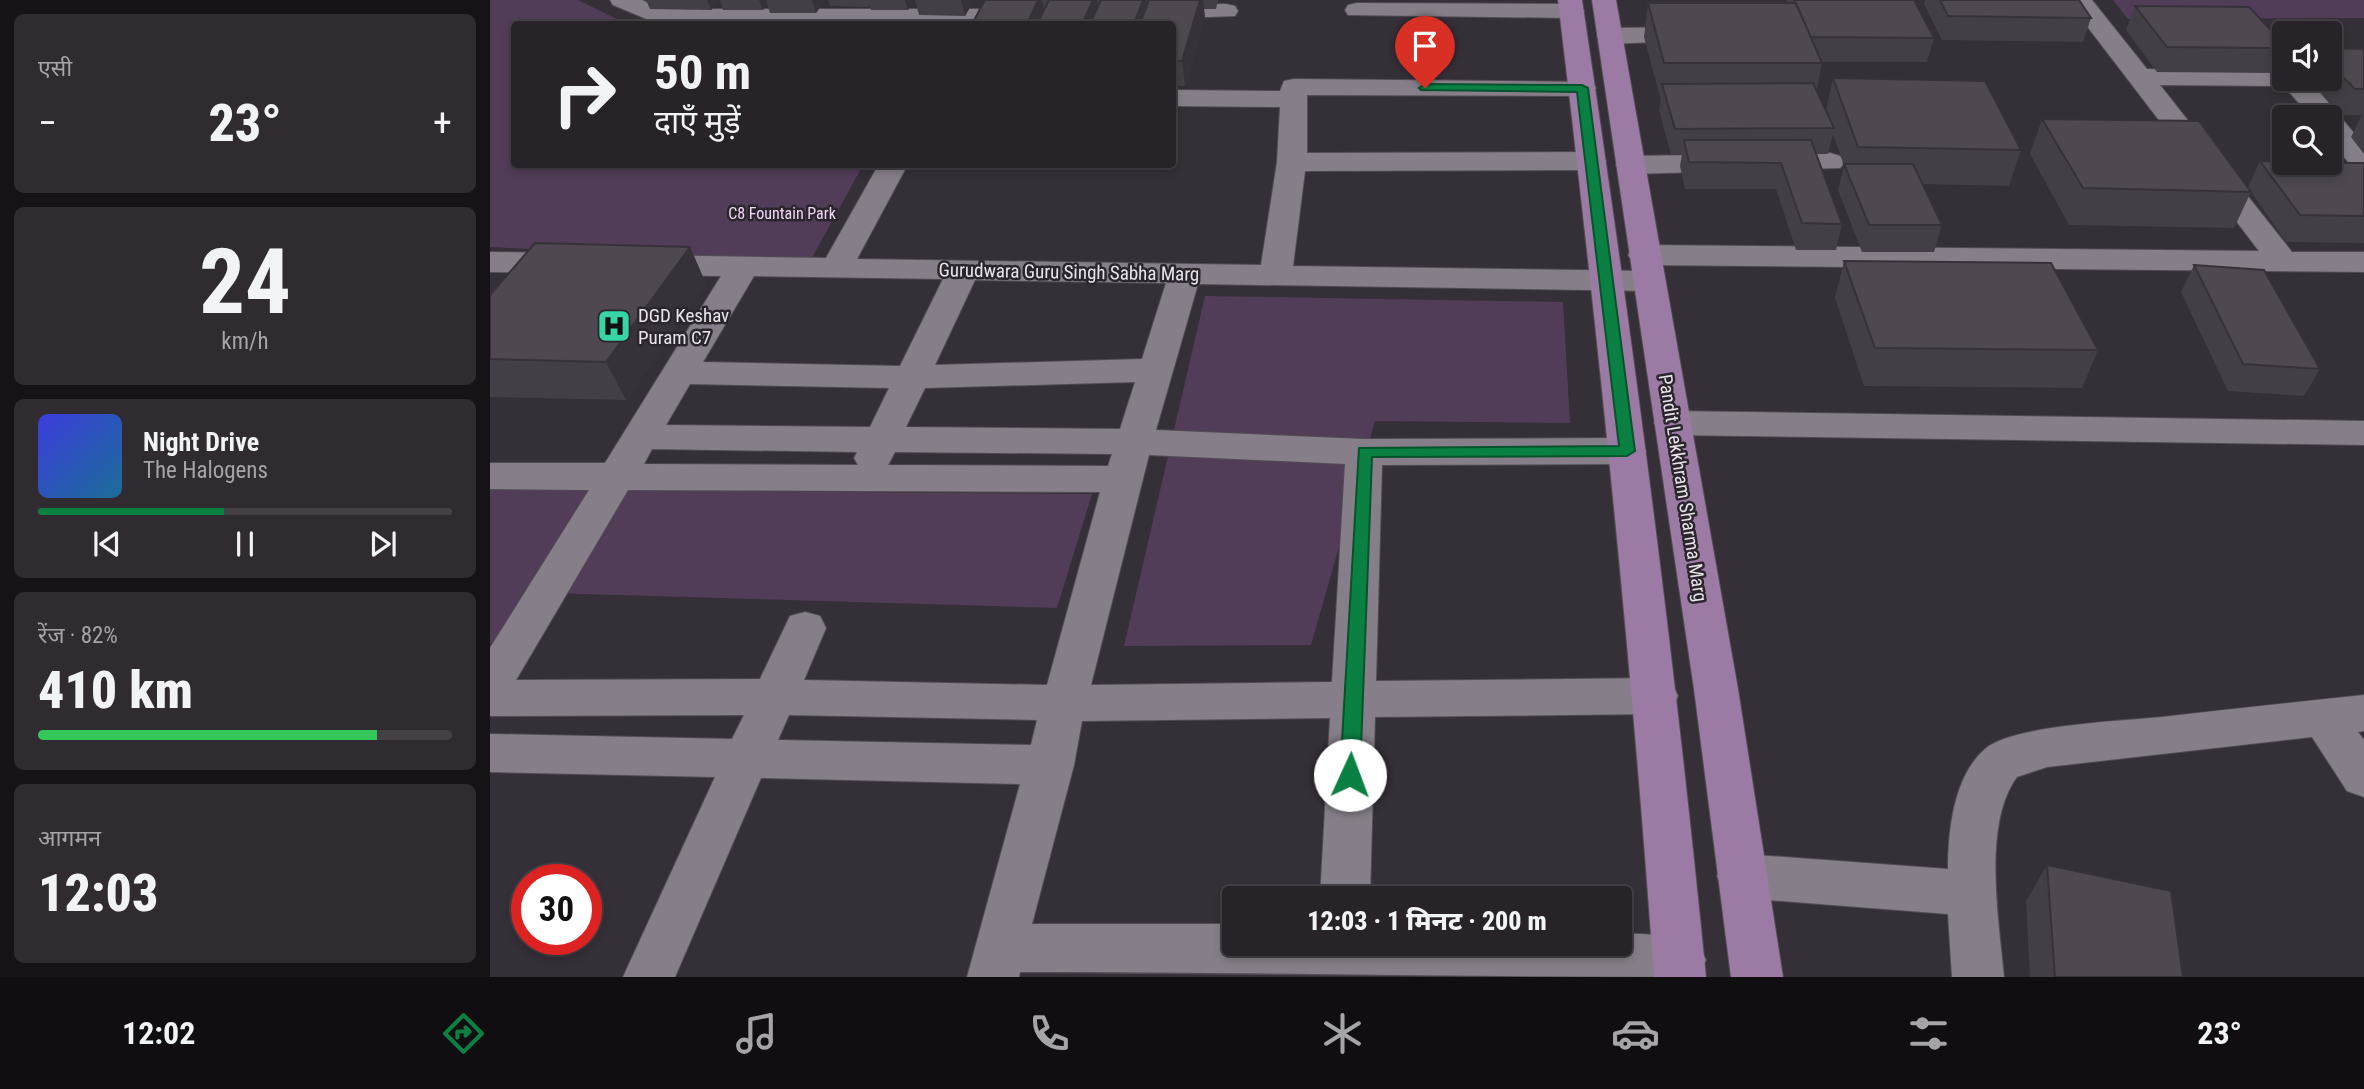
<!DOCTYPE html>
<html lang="hi">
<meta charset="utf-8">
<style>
:root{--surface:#282329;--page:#302b31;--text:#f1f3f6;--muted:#a5a4a8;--line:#444046;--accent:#0b8043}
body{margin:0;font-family:"Roboto Condensed","Noto Sans Devanagari",sans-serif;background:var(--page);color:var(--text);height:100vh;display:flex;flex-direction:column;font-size:26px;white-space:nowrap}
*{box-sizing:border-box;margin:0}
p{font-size:23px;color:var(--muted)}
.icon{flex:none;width:38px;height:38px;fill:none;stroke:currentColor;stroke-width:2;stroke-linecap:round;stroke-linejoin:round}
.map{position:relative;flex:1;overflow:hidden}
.details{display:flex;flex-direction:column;gap:14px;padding:14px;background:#161317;width:490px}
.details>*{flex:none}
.banner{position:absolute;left:21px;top:21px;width:665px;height:147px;border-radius:7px;box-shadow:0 4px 10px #0003,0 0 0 2px var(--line);background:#282329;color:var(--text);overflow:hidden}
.buttons{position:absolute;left:1782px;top:21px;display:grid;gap:14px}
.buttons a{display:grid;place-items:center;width:70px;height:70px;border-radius:7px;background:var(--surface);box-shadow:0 4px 10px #0003,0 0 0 2px var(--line);font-size:35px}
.speed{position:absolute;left:21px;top:864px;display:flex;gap:14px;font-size:35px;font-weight:700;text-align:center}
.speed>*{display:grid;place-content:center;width:91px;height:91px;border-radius:50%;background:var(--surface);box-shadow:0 4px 10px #0003,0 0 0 2px var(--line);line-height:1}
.speed .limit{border:10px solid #d22;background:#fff;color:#111}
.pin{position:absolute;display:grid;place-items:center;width:60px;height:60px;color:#fff;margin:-72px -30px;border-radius:50% 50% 50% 0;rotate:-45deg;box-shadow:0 0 7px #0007}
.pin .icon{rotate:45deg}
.me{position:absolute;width:77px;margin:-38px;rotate:2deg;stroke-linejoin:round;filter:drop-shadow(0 0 5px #0008)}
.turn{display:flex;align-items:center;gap:24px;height:147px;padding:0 28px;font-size:32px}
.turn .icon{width:91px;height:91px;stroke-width:2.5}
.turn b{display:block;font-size:49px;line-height:60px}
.big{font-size:52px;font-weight:800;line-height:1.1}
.details .tile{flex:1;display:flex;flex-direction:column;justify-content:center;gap:10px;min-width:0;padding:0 24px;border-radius:10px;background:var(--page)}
.details .dial{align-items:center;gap:0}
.dial b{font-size:91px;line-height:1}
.song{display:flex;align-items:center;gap:21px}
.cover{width:84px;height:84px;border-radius:10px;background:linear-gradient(135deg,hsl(240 70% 55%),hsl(200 70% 35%))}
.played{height:7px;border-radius:4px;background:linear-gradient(90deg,var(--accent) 45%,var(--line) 45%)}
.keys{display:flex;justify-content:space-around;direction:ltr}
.heat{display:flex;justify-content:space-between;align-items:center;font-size:38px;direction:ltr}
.charge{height:10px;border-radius:5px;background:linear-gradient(90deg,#34c759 82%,var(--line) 0)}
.trip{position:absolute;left:732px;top:886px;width:410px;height:70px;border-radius:7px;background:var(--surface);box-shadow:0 4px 10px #0003,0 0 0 2px var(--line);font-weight:800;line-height:70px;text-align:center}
.tab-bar{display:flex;height:112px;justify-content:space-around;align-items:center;background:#100e10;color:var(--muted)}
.tab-bar .icon{width:49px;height:49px}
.tab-bar .current{color:var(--accent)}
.tab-bar b{font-size:32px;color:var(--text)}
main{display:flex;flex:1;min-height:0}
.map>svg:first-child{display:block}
.green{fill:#523d58}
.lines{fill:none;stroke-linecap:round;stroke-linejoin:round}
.minor-casing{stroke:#524c54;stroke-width:2}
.major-casing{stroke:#524c54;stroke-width:2}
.minor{fill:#867e88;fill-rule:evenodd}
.major{fill:#9b7aa4;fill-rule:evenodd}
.wall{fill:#443e46}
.shaded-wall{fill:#373239}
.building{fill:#4f4851;stroke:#373239;stroke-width:2}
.route{fill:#0b8043;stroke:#07532c;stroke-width:2}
.labels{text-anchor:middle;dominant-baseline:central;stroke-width:5;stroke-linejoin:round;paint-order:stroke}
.far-park-label{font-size:16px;fill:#f1d6f8;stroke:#2b252d}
.street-label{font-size:19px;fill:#e9e4ea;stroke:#2b252d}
.poi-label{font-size:19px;fill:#e9e4ea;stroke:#2b252d;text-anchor:start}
</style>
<main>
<section class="details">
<div class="tile"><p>एसी</p>
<div class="heat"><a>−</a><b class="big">23°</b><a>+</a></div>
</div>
<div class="tile dial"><b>24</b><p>km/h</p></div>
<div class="tile">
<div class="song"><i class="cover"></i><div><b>Night Drive</b><p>The Halogens</p></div></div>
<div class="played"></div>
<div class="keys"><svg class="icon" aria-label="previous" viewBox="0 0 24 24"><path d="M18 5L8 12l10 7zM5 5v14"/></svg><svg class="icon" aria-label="pause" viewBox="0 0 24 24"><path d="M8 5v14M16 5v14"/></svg><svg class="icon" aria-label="next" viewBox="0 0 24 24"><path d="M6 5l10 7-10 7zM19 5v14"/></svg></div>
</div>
<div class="tile"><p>रेंज · 82%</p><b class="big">410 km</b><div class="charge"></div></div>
<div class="tile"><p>आगमन</p><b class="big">12:03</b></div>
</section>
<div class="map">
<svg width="1874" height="977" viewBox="0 0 1874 977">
<rect width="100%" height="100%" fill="#352f37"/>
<path class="green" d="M 0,0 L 88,0 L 137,24 L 24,24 L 24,164 L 373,165 L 319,263 L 0,247 Z
M 1623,0 L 1874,0 L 1874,18 L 1638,19 Z
M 715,296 L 1073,302 L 1080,423 L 885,421 L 821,645 L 634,646 Z
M 0,489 L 602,494 L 567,608 L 60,593 L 13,644 L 0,643 Z"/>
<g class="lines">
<defs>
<path id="minor" d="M 120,0 L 152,0 L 170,9 L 488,9 L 497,12 L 501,17 L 497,22 L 488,24 L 166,23 L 123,5 Z
M 1577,0 L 1602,0 L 1657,69 L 1794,70 L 1794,79 L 1815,79 L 1821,82 L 1874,145 L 1874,172 L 1864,169 L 1839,139 L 1839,117 L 1821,117 L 1801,94 L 1789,86 L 1670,85 L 1802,252 L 1874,252 L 1874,272 L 1154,265 L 1143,262 L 1138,255 L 1143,248 L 1154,245 L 1769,251 Z
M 867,3 L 1082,4 L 1091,6 L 1094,11 L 1091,16 L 1082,18 L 858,15 L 855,10 L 858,5 Z
M 736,4 L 745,6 L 748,11 L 745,16 L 661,19 L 652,17 L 649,12 L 652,7 L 661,5 Z
M 1205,27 L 1214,30 L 1218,35 L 1214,40 L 1120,44 L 1111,41 L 1107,36 L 1111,31 L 1120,28 Z
M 804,79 L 1102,82 L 1106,88 L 1102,94 L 1092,96 L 817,95 L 817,153 L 1101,152 L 1111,155 L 1116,161 L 1111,167 L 1101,170 L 815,171 L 803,266 L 1159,271 L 1171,274 L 1175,281 L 1171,288 L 1159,291 L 708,284 L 666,430 L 874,439 L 1137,438 L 1150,442 L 1156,451 L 1150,460 L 1137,464 L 892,465 L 886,681 L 1166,678 L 1182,683 L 1188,696 L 1182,709 L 1166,714 L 885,717 L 880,898 L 830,898 L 840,718 L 592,721 L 584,765 L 542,924 L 744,924 L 744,943 L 1129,943 L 1129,933 L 1190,936 L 1208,943 L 1216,960 L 1208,977 C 982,977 757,972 530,972 L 529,977 L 477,977 L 530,784 L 271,778 L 185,977 L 133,977 L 225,777 L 0,772 L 0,734 L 242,739 L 254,715 L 0,716 L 0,648 L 99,490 L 0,489 L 0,463 L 115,463 L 231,276 L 156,275 L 145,272 L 140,265 L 145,258 L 156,255 L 336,258 L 389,164 L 418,164 L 367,259 L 771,265 L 787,162 L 790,107 L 682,106 L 682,90 L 790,91 L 794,81 ZM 264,276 L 453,279 L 410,366 L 213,362 ZM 485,280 L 676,283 L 652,359 L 445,365 ZM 645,382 L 630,429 L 416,427 L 435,388 ZM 200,384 L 399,388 L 380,427 L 176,425 ZM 162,449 L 367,452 L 364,458 L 368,465 L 154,464 ZM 405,452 L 622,454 L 618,466 L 398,465 ZM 659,455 L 855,464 L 842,682 L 601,685 ZM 138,490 L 610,492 L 557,685 L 314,680 L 336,628 L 330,616 L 315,612 L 300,616 L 270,679 L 26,680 ZM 299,715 L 547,720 L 541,745 L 288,740 Z
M 1340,153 L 1350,156 L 1355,162 L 1350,168 L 1141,174 L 1131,171 L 1126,165 L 1131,159 L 1141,156 Z
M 0,252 L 82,253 L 93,256 L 98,263 L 93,270 L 82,273 L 0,272 Z
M 1182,411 L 1874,421 L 1874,445 L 1182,435 L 1169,432 L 1164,423 L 1169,414 Z
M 1874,695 L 1874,731 L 1868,732 L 1874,740 L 1874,797 L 1857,791 L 1822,737 L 1557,767 L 1527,777 C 1492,824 1509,921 1514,977 L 1462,977 L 1458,914 L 1252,898 L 1234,892 L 1227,876 L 1234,860 L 1252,854 L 1458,869 C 1458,830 1464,776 1495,749 C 1523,725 1633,721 1672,717 C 1740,709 1807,702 1874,695 Z"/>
<path id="major" d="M 1068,0 L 1092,0 C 1141,325 1184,650 1216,977 L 1164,977 C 1141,650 1107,325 1068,0 Z
M 1102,0 L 1126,0 L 1248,689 L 1293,977 L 1241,977 L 1204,689 Z"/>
</defs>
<use href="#minor" class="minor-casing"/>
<use href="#major" class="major-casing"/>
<use href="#minor" class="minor"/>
<use href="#major" class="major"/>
</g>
<path class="wall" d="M 156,0 L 335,0 L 326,13 L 280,13 L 277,4 L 273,10 L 233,10 L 230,0 L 221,10 L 160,9 Z
M 338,0 L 424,0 L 418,10 L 381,10 L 379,4 L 378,7 L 340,6 Z
M 425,0 L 484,0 L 475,16 L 429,15 Z
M 495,0 L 728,0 L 726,9 L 714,9 L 715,18 L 695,86 L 682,86 L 682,24 L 482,24 Z
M 1297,0 L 1424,0 L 1444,38 L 1437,62 L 1332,62 L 1327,90 L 1336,111 L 1343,78 L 1531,150 L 1519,186 L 1433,184 L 1452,225 L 1444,252 L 1372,252 L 1348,190 L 1354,166 L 1343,134 L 1338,154 L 1326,154 L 1352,224 L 1346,250 L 1306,250 L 1286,189 L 1195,189 L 1190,166 L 1192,155 L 1181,155 L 1169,110 L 1171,97 L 1170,97 L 1154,37 L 1158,3 L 1297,3 Z
M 1435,0 L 1589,0 L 1601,18 L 1593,42 L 1452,40 L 1434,4 Z
M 1645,6 L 1794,44 L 1794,55 L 1786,73 L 1667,72 L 1636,30 Z
M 1839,48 L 1874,49 L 1874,154 L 1861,137 L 1872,115 L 1852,115 L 1819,79 L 1839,79 Z
M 1552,119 L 1758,187 L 1770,161 L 1874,163 L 1874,243 L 1796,242 L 1761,192 L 1744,228 L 1579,225 L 1540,154 Z
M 200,247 L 216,284 L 136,400 L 0,397 L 0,295 Z
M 1354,261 L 1608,350 L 1592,388 L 1374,386 L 1345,298 Z
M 1704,265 L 1830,369 L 1814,396 L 1738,391 L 1691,292 Z
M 1557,865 L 1693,977 L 1540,977 L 1536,901 Z"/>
<path class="shaded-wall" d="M 217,0 L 230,0 L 221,10 Z
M 269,0 L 276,0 L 277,4 L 273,10 Z
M 322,0 L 335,0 L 326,13 Z
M 415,0 L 424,0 L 418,10 Z
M 471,0 L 484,0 L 475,16 Z
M 548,0 L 552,0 L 556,18 L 553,24 L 537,24 Z
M 603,0 L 607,0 L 610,18 L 607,24 L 592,24 Z
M 653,0 L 656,0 L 658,19 L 657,24 L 644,24 Z
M 710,0 L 713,0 L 715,18 L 695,86 L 692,61 Z
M 200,247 L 216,284 L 136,400 L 116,362 Z"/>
<path class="building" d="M 495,0 L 548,0 L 537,24 L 482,24 Z
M 559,0 L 603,0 L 592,24 L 547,24 Z
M 611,0 L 653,0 L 644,24 L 600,24 Z
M 659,0 L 710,0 L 692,61 L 682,61 L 682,24 L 650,24 Z
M 1304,0 L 1424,0 L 1444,38 L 1321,37 Z
M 1450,0 L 1589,0 L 1601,18 L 1458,16 Z
M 1158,3 L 1306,3 L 1332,63 L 1174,63 Z
M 1645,6 L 1759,7 L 1794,44 L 1794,48 L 1677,47 Z
M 1839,48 L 1874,49 L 1874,89 L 1865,89 L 1839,63 Z
M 1343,78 L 1495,81 L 1531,150 L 1368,147 Z
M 1323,83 L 1344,128 L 1185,129 L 1172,84 Z
M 1552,119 L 1709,121 L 1761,192 L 1593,188 Z
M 1194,140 L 1321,140 L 1352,224 L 1312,223 L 1291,163 L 1199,162 Z
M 1770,161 L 1794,162 L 1794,163 L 1874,163 L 1874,216 L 1810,215 Z
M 1354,164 L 1423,164 L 1452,225 L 1379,225 Z
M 45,243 L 200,247 L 116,362 L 0,359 L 0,295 Z
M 1354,261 L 1561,263 L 1608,350 L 1385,348 Z
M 1704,265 L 1774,270 L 1830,369 L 1753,364 Z
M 1557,865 L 1681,891 L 1693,977 L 1565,977 Z"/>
<path class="route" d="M 935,84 L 1092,85 L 1098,88 L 1145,451 L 1137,456 L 882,457 L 870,775 L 867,781 L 853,781 L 850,775 L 869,448 L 1129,446 L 1087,92 L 931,90 L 929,88 Z"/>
<defs>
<symbol id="hospital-square" viewBox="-11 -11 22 22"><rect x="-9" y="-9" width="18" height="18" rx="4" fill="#37d4a6" stroke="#2b252d"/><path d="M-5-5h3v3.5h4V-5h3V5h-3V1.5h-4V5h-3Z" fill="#111"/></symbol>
</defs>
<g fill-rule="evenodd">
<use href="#hospital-square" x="105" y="307" width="38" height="38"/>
</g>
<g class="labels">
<g class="far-park-label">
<text x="292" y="213">C8 Fountain Park</text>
</g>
<g class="street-label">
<text transform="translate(579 272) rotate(1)">Gurudwara Guru Singh Sabha Marg</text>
<text transform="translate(1193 488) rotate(81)">Pandit Lekkhram Sharma Marg</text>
</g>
<g class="poi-label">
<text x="148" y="315">DGD Keshav<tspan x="148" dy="22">Puram C7</tspan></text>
</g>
</g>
</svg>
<div class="buttons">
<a><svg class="icon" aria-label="sound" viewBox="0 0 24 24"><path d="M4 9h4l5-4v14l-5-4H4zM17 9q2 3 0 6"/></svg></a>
<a><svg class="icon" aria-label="search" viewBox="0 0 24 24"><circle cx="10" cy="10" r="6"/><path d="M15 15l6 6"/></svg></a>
</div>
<div class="speed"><div class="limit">30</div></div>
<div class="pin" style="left:935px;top:88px;background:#d93025"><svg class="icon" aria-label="arrive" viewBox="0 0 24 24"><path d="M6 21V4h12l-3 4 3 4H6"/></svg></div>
<svg class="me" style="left:860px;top:775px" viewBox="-20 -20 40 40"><circle r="19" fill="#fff"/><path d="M0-13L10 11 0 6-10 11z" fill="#0b8043"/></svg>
<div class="trip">12:03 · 1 मिनट · 200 m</div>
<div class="banner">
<div class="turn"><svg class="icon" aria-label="right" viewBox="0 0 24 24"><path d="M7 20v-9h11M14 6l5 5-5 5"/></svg><div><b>50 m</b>दाएँ मुड़ें</div></div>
</div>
</div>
</main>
<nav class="tab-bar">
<b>12:02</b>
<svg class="icon current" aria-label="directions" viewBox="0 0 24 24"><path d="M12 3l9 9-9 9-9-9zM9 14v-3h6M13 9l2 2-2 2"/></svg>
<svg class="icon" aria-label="music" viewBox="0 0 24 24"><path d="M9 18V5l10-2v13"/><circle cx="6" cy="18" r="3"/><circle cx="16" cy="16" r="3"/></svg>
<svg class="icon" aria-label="phone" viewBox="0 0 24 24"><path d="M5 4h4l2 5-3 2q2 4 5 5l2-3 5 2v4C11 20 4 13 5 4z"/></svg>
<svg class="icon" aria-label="climate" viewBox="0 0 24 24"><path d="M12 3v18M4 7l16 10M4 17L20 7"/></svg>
<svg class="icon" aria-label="car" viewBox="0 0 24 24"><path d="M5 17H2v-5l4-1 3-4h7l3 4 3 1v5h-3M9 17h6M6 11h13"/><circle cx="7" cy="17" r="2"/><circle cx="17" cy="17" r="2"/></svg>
<svg class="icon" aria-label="filters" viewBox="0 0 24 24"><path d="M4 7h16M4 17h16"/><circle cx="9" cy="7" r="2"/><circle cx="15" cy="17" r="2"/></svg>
<b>23°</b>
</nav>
